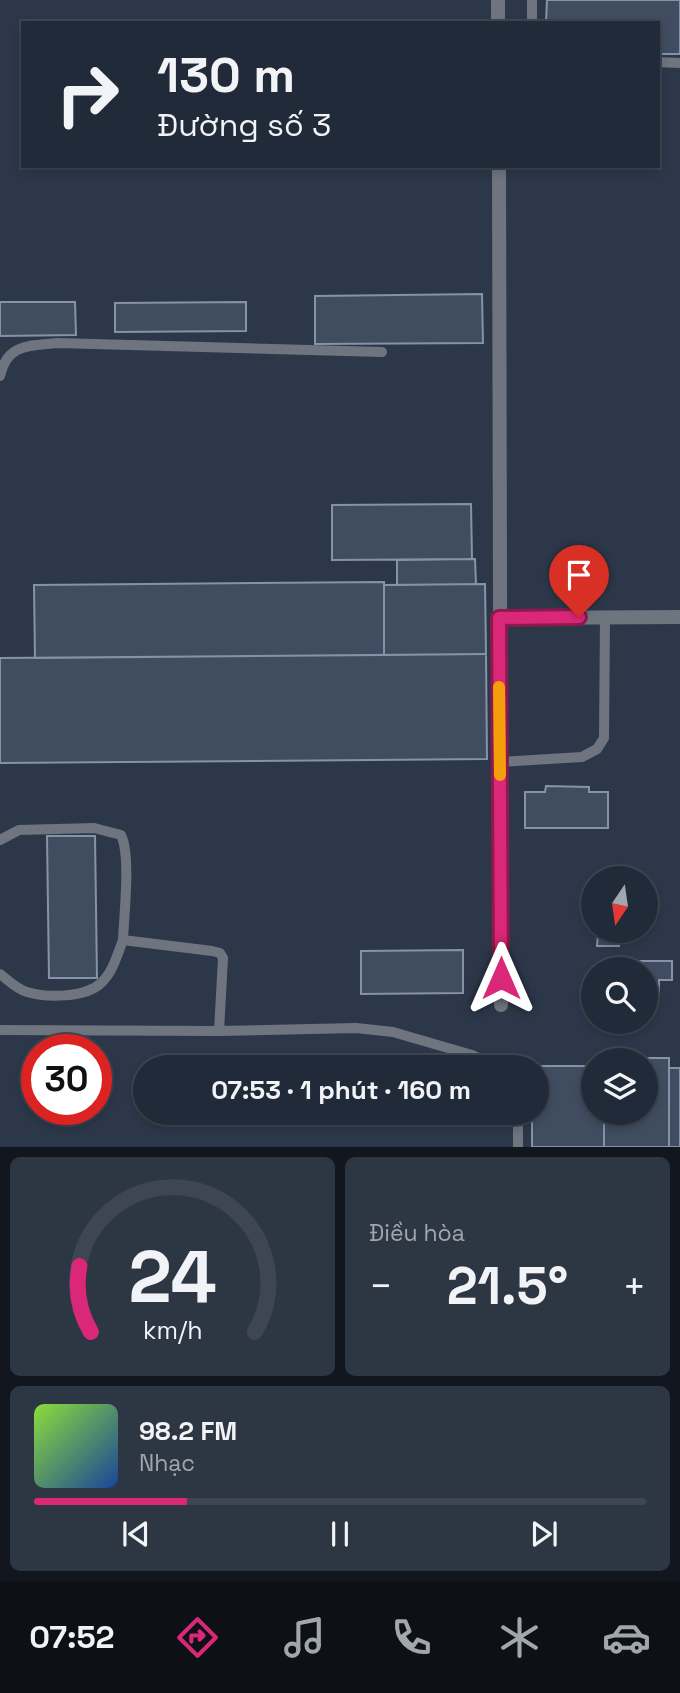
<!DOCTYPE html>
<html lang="vi">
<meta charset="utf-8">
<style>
:root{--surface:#212a38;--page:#2d3643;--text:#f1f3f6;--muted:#a2a7ae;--line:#3e4653;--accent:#db2777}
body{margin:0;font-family:"Space Grotesk",sans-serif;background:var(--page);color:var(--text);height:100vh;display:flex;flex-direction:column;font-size:26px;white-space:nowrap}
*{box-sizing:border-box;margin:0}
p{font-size:23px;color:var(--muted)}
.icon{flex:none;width:38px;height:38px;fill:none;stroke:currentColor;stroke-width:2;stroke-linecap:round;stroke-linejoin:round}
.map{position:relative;height:1147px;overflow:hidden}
.drawer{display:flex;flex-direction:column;gap:10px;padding:10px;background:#12171f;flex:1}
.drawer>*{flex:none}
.guide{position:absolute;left:21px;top:21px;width:639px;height:147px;border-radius:0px;box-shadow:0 4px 10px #0003,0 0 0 2px var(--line);background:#212a38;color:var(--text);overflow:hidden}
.needle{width:46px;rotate:193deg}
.tools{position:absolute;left:581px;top:866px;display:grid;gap:14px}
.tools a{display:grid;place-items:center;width:77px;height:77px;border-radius:50%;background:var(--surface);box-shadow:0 4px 10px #0003,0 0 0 2px var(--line);font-size:35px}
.speed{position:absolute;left:21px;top:1034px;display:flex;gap:14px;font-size:35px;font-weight:700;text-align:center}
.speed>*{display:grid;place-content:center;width:91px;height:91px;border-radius:50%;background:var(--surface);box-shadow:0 4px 10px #0003,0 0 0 2px var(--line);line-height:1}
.speed .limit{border:10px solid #d22;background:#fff;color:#111}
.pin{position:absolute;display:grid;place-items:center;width:60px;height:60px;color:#fff;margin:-72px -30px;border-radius:50% 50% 50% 0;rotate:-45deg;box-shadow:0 0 7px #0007}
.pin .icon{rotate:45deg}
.me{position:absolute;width:77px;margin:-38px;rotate:0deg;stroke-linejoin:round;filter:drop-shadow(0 0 5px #0008)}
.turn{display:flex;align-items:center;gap:24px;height:147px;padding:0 21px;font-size:32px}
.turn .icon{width:91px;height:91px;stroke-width:2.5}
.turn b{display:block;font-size:49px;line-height:60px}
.big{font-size:52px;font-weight:800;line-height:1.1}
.drawer .widget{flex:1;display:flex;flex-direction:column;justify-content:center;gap:10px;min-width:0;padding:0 24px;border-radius:10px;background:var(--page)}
.drawer .dial{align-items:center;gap:0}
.dial svg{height:182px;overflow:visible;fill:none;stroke:var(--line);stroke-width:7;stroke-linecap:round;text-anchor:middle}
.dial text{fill:var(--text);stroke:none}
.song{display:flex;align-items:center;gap:21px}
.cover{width:84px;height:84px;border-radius:10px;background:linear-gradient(135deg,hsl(90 70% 55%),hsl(220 70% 35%))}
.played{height:7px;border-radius:4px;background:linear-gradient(90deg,var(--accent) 25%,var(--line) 25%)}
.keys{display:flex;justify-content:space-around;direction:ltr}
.heat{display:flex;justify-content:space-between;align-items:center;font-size:38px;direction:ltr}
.drawer .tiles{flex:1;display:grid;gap:10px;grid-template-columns:1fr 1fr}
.widget:last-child{grid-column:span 2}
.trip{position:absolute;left:133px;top:1055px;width:416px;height:70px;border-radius:35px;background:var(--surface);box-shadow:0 4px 10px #0003,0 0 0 2px var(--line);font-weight:800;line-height:70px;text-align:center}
.tab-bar{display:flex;height:112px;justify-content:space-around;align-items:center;background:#0d1116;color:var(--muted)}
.tab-bar .icon{width:49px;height:49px}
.tab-bar .on{color:var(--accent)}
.tab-bar b{font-size:32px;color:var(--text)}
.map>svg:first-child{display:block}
.building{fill:#404d60;stroke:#8593a9;stroke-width:2}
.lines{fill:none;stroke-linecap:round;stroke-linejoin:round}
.lane{stroke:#6f757f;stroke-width:10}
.street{stroke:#6f757f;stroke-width:14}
.route-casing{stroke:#8e194d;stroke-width:18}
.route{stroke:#db2777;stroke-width:12}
.slow{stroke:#f59e0b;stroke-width:12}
</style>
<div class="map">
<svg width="680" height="1147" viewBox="0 0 680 1147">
<rect width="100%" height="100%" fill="#2c384a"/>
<path class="building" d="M 547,0 L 680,0 L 680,54 L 658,54 L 658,23 L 546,23 Z
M 482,294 L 483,343 L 315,344 L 315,296 Z
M 0,302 L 75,302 L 76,335 L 0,336 Z
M 246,302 L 246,331 L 115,332 L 115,303 Z
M 471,504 L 472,559 L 332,560 L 332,505 Z
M 475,559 L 476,584 L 397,585 L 397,560 Z
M 384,582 L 384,655 L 35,658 L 34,585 Z
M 485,584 L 486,654 L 384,655 L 384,585 Z
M 486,654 L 487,759 L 0,763 L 0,658 Z
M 546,786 L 589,787 L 589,792 L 608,792 L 608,828 L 525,828 L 525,792 L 545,792 Z
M 47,836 L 95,836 L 97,978 L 49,978 Z
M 598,931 L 619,931 L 619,946 L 597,946 Z
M 463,950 L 463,993 L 361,994 L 361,951 Z
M 624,961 L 672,961 L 672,980 L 659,980 L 659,996 L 646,996 L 646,970 L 624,970 Z
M 604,1058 L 669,1058 L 669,1147 L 604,1147 L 604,1113 L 646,1113 L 646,1060 L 604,1060 Z
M 532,1066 L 593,1066 L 593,1113 L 604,1113 L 604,1147 L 532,1147 L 532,1113 L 537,1113 L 537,1068 Z
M 669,1068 L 680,1068 L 680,1147 L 669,1147 Z"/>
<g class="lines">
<path class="lane" d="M 532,23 L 532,0
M 658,62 L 680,63
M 0,376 C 7,343 30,346 57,343 L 382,352
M 500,762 L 582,757 L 597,749 L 604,738 L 605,617
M 0,840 L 19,830 L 94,828 L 121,835 C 131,855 124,915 123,940
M 0,974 C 8,980 17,989 27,992 C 47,998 85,998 101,983 C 113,972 117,955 123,940 L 212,951 L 220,953 L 223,958 L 219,1031
M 0,1030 L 219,1031 L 356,1028 L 393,1032 L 472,1055 L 500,1068
M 518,1147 L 518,1113"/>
<path class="street" d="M 498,0 L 498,23
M 499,166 L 501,1005
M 499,618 L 680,617"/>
</g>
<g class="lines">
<defs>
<path id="route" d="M 501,978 L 499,618 L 579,617"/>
</defs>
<use href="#route" class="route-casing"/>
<use href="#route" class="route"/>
<path class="slow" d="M 499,687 L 500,775"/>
</g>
</svg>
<div class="tools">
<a><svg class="needle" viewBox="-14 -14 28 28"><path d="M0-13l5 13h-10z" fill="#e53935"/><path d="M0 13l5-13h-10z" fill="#a2a7ae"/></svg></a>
<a><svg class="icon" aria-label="search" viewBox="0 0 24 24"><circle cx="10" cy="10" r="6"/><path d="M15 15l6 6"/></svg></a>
<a><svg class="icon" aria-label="layers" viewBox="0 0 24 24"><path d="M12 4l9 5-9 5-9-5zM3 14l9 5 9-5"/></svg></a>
</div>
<div class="speed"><div class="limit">30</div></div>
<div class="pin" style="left:579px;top:617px;background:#d93025"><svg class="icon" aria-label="arrive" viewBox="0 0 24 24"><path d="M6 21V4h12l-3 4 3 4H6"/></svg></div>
<svg class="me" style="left:501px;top:978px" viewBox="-20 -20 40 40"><path d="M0-17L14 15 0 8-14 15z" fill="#db2777" stroke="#fff" stroke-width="4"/></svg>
<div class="trip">07:53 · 1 phút · 160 m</div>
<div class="guide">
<div class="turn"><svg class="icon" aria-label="right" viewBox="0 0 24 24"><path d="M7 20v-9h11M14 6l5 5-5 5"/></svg><div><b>130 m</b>Đường số 3</div></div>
</div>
</div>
<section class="drawer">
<div class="tiles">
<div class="widget dial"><svg viewBox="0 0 100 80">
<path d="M14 69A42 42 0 1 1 86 69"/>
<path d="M14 69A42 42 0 0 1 9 40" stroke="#db2777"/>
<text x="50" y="56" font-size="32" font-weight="700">24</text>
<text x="50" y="72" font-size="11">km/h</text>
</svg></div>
<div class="widget"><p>Điều hòa</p>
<div class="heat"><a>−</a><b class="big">21.5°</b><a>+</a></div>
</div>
<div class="widget">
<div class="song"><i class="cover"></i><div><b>98.2 FM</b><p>Nhạc</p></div></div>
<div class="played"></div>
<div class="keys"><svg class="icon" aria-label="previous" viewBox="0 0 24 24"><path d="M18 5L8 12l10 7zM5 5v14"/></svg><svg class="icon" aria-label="pause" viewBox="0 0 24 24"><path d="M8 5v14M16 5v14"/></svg><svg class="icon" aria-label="next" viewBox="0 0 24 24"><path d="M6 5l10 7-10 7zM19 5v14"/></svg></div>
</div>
</div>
</section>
<nav class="tab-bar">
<b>07:52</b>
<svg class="icon on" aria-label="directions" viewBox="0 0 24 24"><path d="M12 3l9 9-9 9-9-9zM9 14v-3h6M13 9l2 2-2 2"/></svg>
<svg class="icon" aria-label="music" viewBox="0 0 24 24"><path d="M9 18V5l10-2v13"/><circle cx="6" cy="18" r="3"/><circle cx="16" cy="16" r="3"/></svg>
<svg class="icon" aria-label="phone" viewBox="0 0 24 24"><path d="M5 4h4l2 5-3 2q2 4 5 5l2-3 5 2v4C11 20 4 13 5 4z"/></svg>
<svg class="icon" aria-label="climate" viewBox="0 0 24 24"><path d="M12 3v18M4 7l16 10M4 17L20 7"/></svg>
<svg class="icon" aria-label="car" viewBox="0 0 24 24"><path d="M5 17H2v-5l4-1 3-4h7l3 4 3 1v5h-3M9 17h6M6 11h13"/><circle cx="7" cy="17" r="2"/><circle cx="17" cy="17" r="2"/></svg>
</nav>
